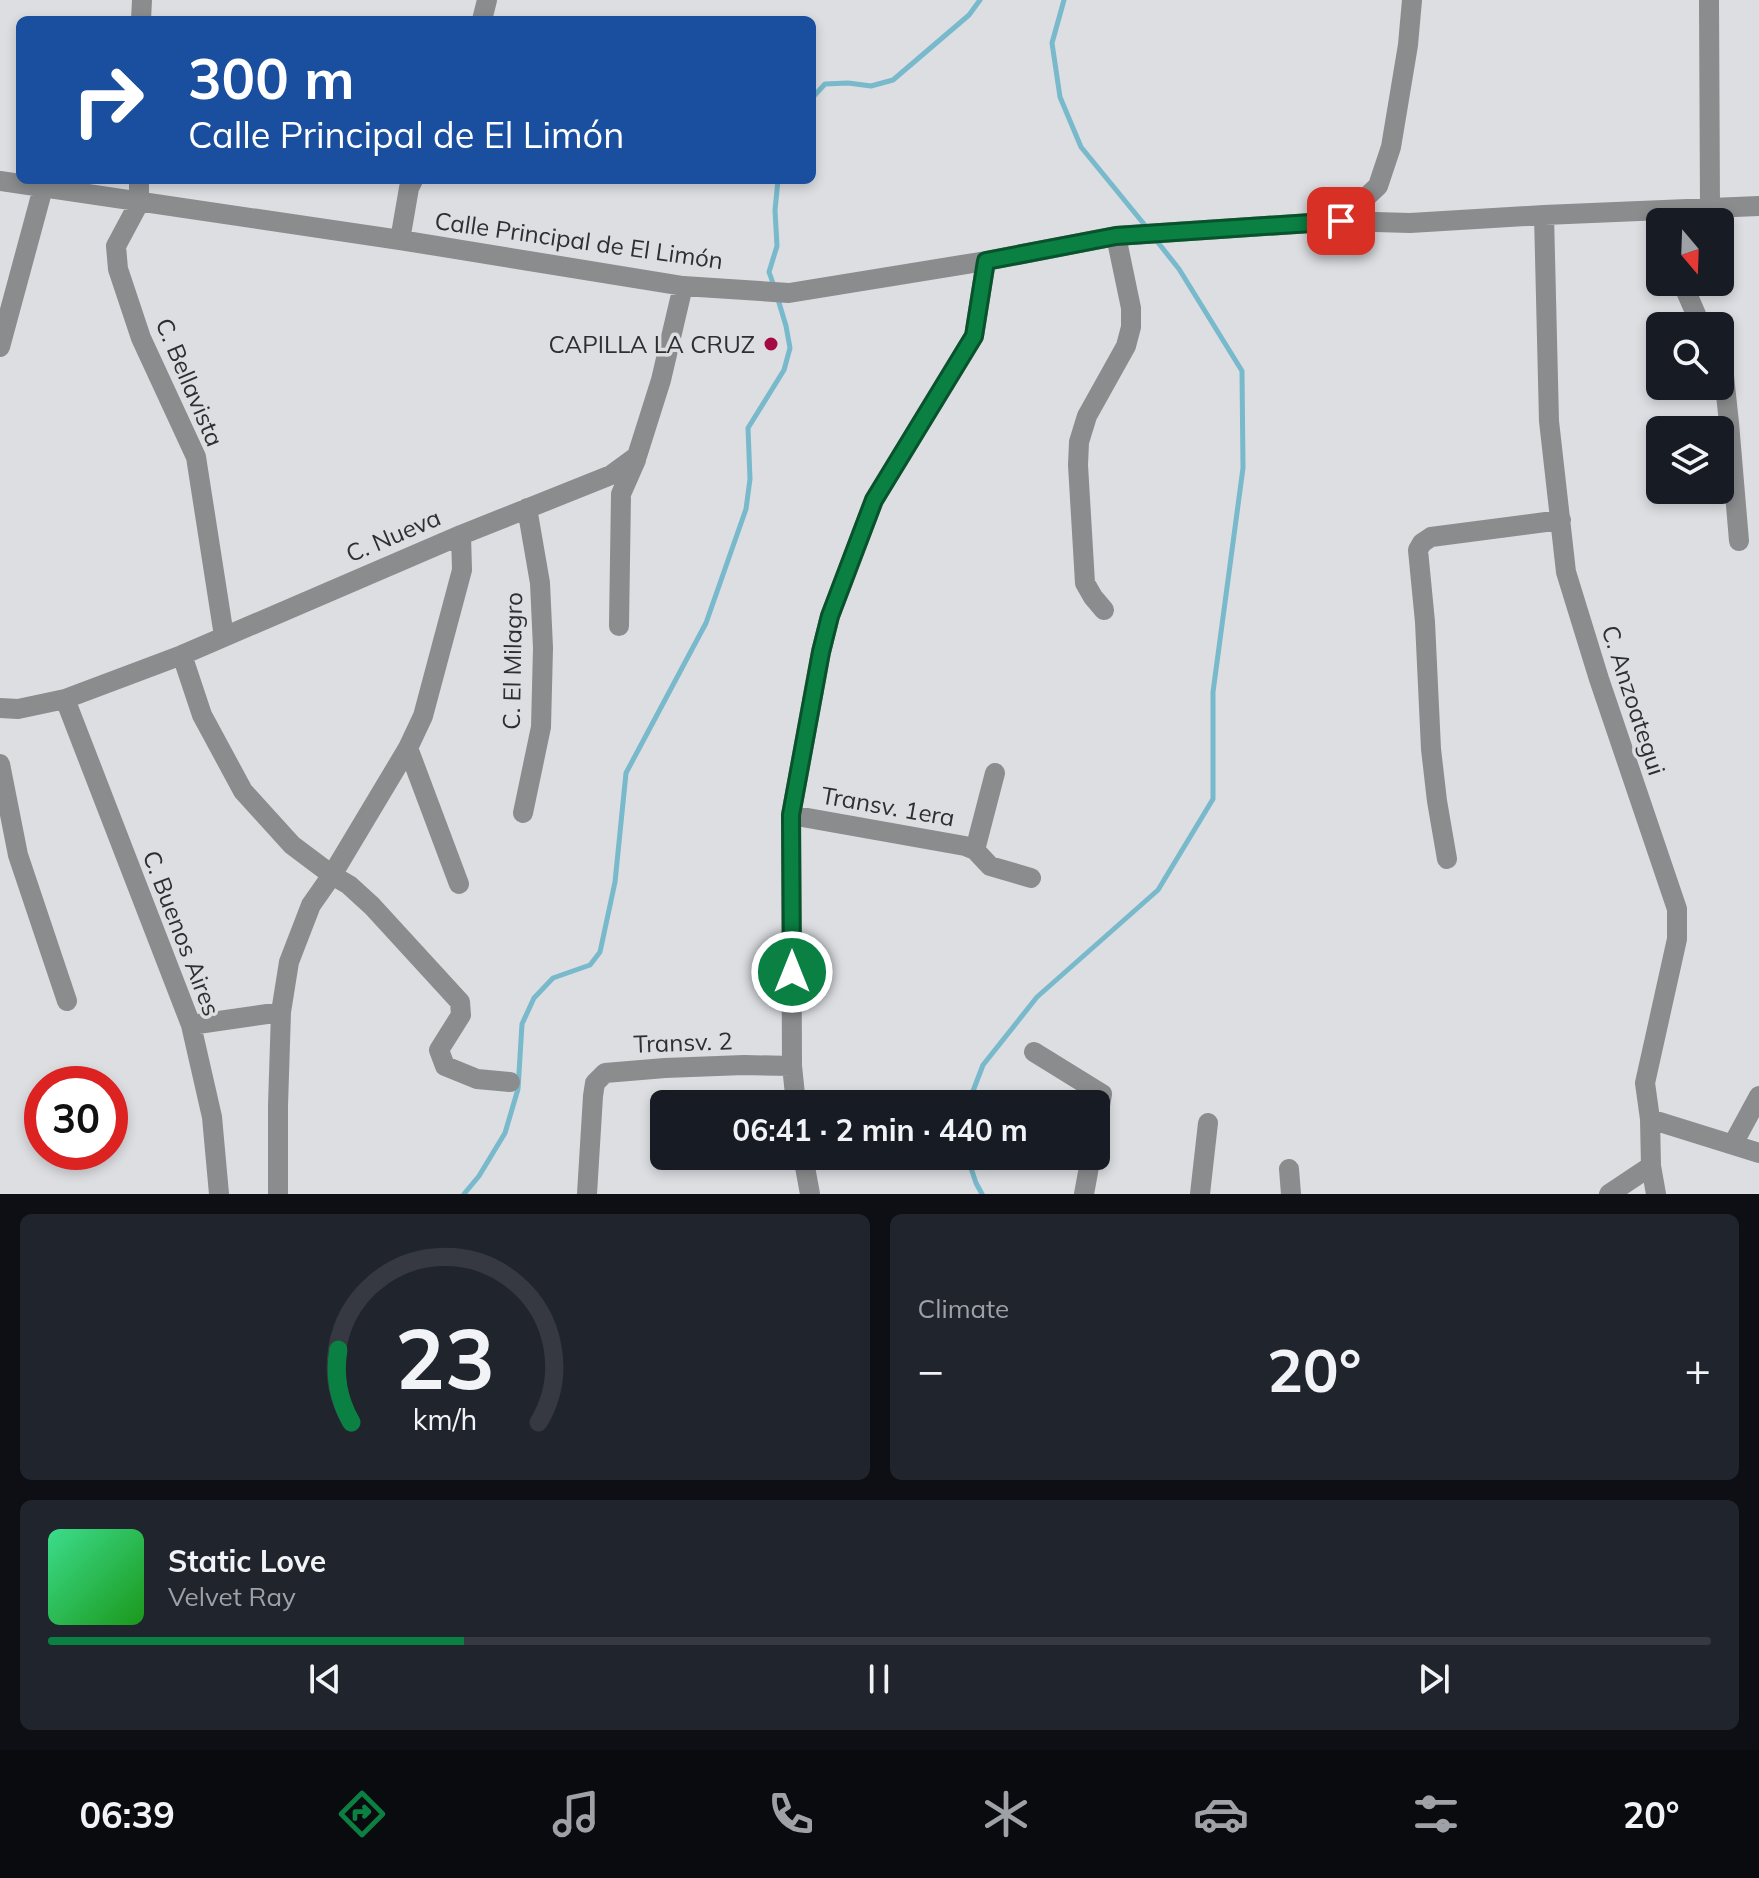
<!DOCTYPE html>
<meta charset="utf-8">
<style>
:root{--surface:#171b24;--page:#20242c;--text:#f1f3f6;--muted:#9ea1a6;--line:#363941;--accent:#0b8043}
body{margin:0;font-family:Mulish,sans-serif;background:var(--page);color:var(--text);height:100vh;display:flex;flex-direction:column;font-size:30px;white-space:nowrap}
*{box-sizing:border-box;margin:0}
p{font-size:26px;color:var(--muted)}
.icon{flex:none;width:44px;height:44px;fill:none;stroke:currentColor;stroke-width:2;stroke-linecap:round;stroke-linejoin:round}
.map{position:relative;height:1194px;overflow:hidden}
.side{display:flex;flex-direction:column;gap:20px;padding:20px;background:#0d0f14;flex:1}
.side>*{flex:none}
.hud{position:absolute;left:16px;top:16px;width:800px;height:168px;border-radius:12px;box-shadow:0 4px 12px #0003;background:#1a4fa0;color:#fff;overflow:hidden}
.needle{width:52px;rotate:161deg}
.tools{position:absolute;left:1646px;top:208px;display:grid;gap:16px}
.tools a{display:grid;place-items:center;width:88px;height:88px;border-radius:12px;background:var(--surface);box-shadow:0 4px 12px #0003;font-size:40px}
.speed{position:absolute;left:24px;top:1066px;display:flex;gap:16px;font-size:40px;font-weight:700;text-align:center}
.speed>*{display:grid;place-content:center;width:104px;height:104px;border-radius:50%;background:var(--surface);box-shadow:0 4px 12px #0003;line-height:1}
.speed .limit{border:12px solid #d22;background:#fff;color:#111}
.pin{position:absolute;display:grid;place-items:center;width:68px;height:68px;color:#fff;margin:-34px;border-radius:16px;box-shadow:0 4px 12px #0006}
.me{position:absolute;width:88px;margin:-44px;rotate:0deg;stroke-linejoin:round;filter:drop-shadow(0 0 6px #0008)}
.turn{display:flex;align-items:center;gap:28px;height:168px;padding:0 40px;font-size:36px}
.turn .icon{width:104px;height:104px;stroke-width:2.5}
.turn b{display:block;font-size:56px;line-height:68px}
.big{font-size:60px;font-weight:700;line-height:1.1}
.side .tile{flex:1;display:flex;flex-direction:column;justify-content:center;gap:12px;min-width:0;padding:0 28px;border-radius:12px;background:var(--page)}
.side .dial{align-items:center;gap:0}
.dial svg{height:208px;overflow:visible;fill:none;stroke:var(--line);stroke-width:7;stroke-linecap:round;text-anchor:middle}
.dial text{fill:var(--text);stroke:none}
.song{display:flex;align-items:center;gap:24px}
.cover{width:96px;height:96px;border-radius:12px;background:linear-gradient(135deg,hsl(150 70% 55%),hsl(120 70% 35%))}
.played{height:8px;border-radius:4px;background:linear-gradient(90deg,var(--accent) 25%,var(--line) 25%)}
.keys{display:flex;justify-content:space-around;direction:ltr}
.heat{display:flex;justify-content:space-between;align-items:center;font-size:44px;direction:ltr}
.side .tiles{flex:1;display:grid;gap:20px;grid-template-columns:1fr 1fr}
.tile:last-child{grid-column:span 2}
.trip{position:absolute;left:650px;top:1090px;width:460px;height:80px;border-radius:12px;background:var(--surface);box-shadow:0 4px 12px #0003;font-weight:700;line-height:80px;text-align:center}
.menu{display:flex;height:128px;justify-content:space-around;align-items:center;background:#090b0e;color:var(--muted)}
.menu .icon{width:56px;height:56px}
.menu .current{color:var(--accent)}
.menu b{font-size:36px;color:var(--text)}
.map>svg:first-child{display:block}
.lines{fill:none;stroke-linecap:round;stroke-linejoin:round}
.stream{stroke:#78b9cb;stroke-width:5}
.minor{stroke:#8a8c8d;stroke-width:20}
.route-casing{stroke:#07532c;stroke-width:20}
.route{stroke:#0b8043;stroke-width:14}
.poi-dot{fill:#a40b42;stroke:#dcdee2;stroke-width:3}
.labels{text-anchor:middle;dominant-baseline:central;stroke-width:7;stroke-linejoin:round;paint-order:stroke}
.street-label{font-size:24px;fill:#2e2f30;stroke:#dcdee2}
.poi-label{font-size:24px;fill:#2e2f30;stroke:#dcdee2;text-anchor:end}
</style>
<div class="map">
<svg width="1759" height="1194" viewBox="0 0 1759 1194">
<rect width="100%" height="100%" fill="#dcdee2"/>
<g class="lines">
<path class="stream" d="M 1064,0 L 1052,43 L 1060,97 L 1081,147 L 1148,229
M 812,98 L 825,84 L 848,83 L 871,86 L 893,80 L 969,15 L 980,0
M 774,286 L 769,272 L 777,246 L 775,210 L 778,180
M 968,1104 L 983,1065 L 1037,997 L 1158,890 L 1213,799 L 1213,692 L 1243,468 L 1242,371 L 1179,269 L 1156,240
M 967,1156 L 976,1183 L 982,1194
M 464,1194 L 479,1176 L 505,1133 L 518,1089 L 522,1024 L 534,998 L 553,978 L 590,965 L 600,952 L 615,882 L 626,773 L 706,623 L 746,509 L 750,479 L 748,428 L 784,370 L 790,348 L 786,326 L 777,296"/>
<path class="minor" d="M 1709,0 L 1710,208
M 141,20 L 142,0
M 482,20 L 487,0
M 139,180 L 139,203 L 116,246 L 118,269 L 141,338 L 196,457 L 224,636
M 0,181 L 400,240 L 683,286 L 789,293 L 986,261 L 1116,236 L 1341,221 L 1410,223 L 1544,215 L 1759,206
M 1544,215 L 1549,421 L 1566,572 L 1599,679 L 1677,909 L 1677,939 L 1645,1083 L 1650,1119 L 1651,1166 L 1656,1194
M 1341,221 L 1378,186 L 1391,147 L 1408,45 L 1412,0
M 400,240 L 409,188 L 413,180
M 1682,282 L 1701,326
M 0,347 L 43,188
M 1720,362 L 1724,376 L 1729,423 L 1739,541
M 1104,610 L 1093,597 L 1085,583 L 1078,465 L 1079,442 L 1087,416 L 1126,346 L 1131,327 L 1131,308 L 1116,236
M 619,626 L 621,494 L 636,460
M 182,655 L 202,715 L 243,791 L 292,845 L 332,875 L 349,885 L 372,906 L 460,1002 L 461,1015 L 439,1050 L 445,1066 L 477,1079 L 510,1082
M 65,699 L 191,1025 L 212,1117 L 219,1194
M 0,708 L 18,709 L 65,699 L 182,655 L 461,535 L 611,475 L 637,456 L 661,380 L 683,286
M 408,748 L 459,884
M 0,764 L 18,855 L 67,1001
M 523,813 L 541,727 L 543,648 L 540,583 L 527,508
M 791,815 L 965,846 L 975,850 L 990,866 L 1031,878
M 975,850 L 995,773
M 1447,859 L 1437,801 L 1431,749 L 1425,622 L 1418,550 L 1422,543 L 1431,537 L 1561,520
M 191,1025 L 281,1012
M 1034,1052 L 1102,1094 L 1096,1129
M 796,1104 L 792,1066 L 791,815 L 821,652 L 830,616 L 874,500 L 974,336 L 986,261
M 1650,1119 L 1759,1153
M 1733,1144 L 1759,1096
M 803,1156 L 810,1194
M 1289,1169 L 1291,1194
M 278,1194 L 278,1106 L 281,1012 L 289,962 L 311,905 L 332,875 L 408,748 L 423,716 L 462,570 L 461,535
M 587,1194 L 593,1096 L 595,1083 L 605,1073 L 665,1068 L 744,1065 L 792,1066
M 1084,1194 L 1091,1156
M 1200,1194 L 1208,1123
M 1609,1194 L 1651,1166"/>
</g>
<g class="lines">
<defs>
<path id="route" d="M 792,972 L 791,815 L 821,652 L 830,616 L 874,500 L 974,336 L 986,261 L 1116,236 L 1341,221"/>
</defs>
<use href="#route" class="route-casing"/>
<use href="#route" class="route"/>
</g>
<circle class="poi-dot" cx="771" cy="344" r="8"/>
<g class="labels">
<g class="street-label">
<text transform="translate(579 240) rotate(8)">Calle Principal de El Limón</text>
<text transform="translate(190 382) rotate(67)">C. Bellavista</text>
<text transform="translate(393 535) rotate(-23)">C. Nueva</text>
<text transform="translate(512 661) rotate(-89)">C. El Milagro</text>
<text transform="translate(1634 700) rotate(72)">C. Anzoategui</text>
<text transform="translate(888 806) rotate(10)">Transv. 1era</text>
<text transform="translate(182 933) rotate(69)">C. Buenos Aires</text>
<text transform="translate(683 1042) rotate(-2)">Transv. 2</text>
</g>
<g class="poi-label">
<text x="755" y="344">CAPILLA LA CRUZ</text>
</g>
</g>
</svg>
<div class="tools">
<a><svg class="needle" viewBox="-14 -14 28 28"><path d="M0-13l5 13h-10z" fill="#e53935"/><path d="M0 13l5-13h-10z" fill="#9ea1a6"/></svg></a>
<a><svg class="icon" aria-label="search" viewBox="0 0 24 24"><circle cx="10" cy="10" r="6"/><path d="M15 15l6 6"/></svg></a>
<a><svg class="icon" aria-label="layers" viewBox="0 0 24 24"><path d="M12 4l9 5-9 5-9-5zM3 14l9 5 9-5"/></svg></a>
</div>
<div class="speed"><div class="limit">30</div></div>
<div class="pin" style="left:1341px;top:221px;background:#d93025"><svg class="icon" aria-label="arrive" viewBox="0 0 24 24"><path d="M6 21V4h12l-3 4 3 4H6"/></svg></div>
<svg class="me" style="left:792px;top:972px" viewBox="-20 -20 40 40"><circle r="17" fill="#0b8043" stroke="#fff" stroke-width="3"/><path d="M0-11L8 9 0 5-8 9z" fill="#fff"/></svg>
<div class="trip">06:41 · 2 min · 440 m</div>
<div class="hud">
<div class="turn"><svg class="icon" aria-label="right" viewBox="0 0 24 24"><path d="M7 20v-9h11M14 6l5 5-5 5"/></svg><div><b>300 m</b>Calle Principal de El Limón</div></div>
</div>
</div>
<section class="side">
<div class="tiles">
<div class="tile dial"><svg viewBox="0 0 100 80">
<path d="M14 69A42 42 0 1 1 86 69"/>
<path d="M14 69A42 42 0 0 1 9 41" stroke="#0b8043"/>
<text x="50" y="56" font-size="32" font-weight="700">23</text>
<text x="50" y="72" font-size="11">km/h</text>
</svg></div>
<div class="tile"><p>Climate</p>
<div class="heat"><a>−</a><b class="big">20°</b><a>+</a></div>
</div>
<div class="tile">
<div class="song"><i class="cover"></i><div><b>Static Love</b><p>Velvet Ray</p></div></div>
<div class="played"></div>
<div class="keys"><svg class="icon" aria-label="previous" viewBox="0 0 24 24"><path d="M18 5L8 12l10 7zM5 5v14"/></svg><svg class="icon" aria-label="pause" viewBox="0 0 24 24"><path d="M8 5v14M16 5v14"/></svg><svg class="icon" aria-label="next" viewBox="0 0 24 24"><path d="M6 5l10 7-10 7zM19 5v14"/></svg></div>
</div>
</div>
</section>
<nav class="menu">
<b>06:39</b>
<svg class="icon current" aria-label="directions" viewBox="0 0 24 24"><path d="M12 3l9 9-9 9-9-9zM9 14v-3h6M13 9l2 2-2 2"/></svg>
<svg class="icon" aria-label="music" viewBox="0 0 24 24"><path d="M9 18V5l10-2v13"/><circle cx="6" cy="18" r="3"/><circle cx="16" cy="16" r="3"/></svg>
<svg class="icon" aria-label="phone" viewBox="0 0 24 24"><path d="M5 4h4l2 5-3 2q2 4 5 5l2-3 5 2v4C11 20 4 13 5 4z"/></svg>
<svg class="icon" aria-label="climate" viewBox="0 0 24 24"><path d="M12 3v18M4 7l16 10M4 17L20 7"/></svg>
<svg class="icon" aria-label="car" viewBox="0 0 24 24"><path d="M5 17H2v-5l4-1 3-4h7l3 4 3 1v5h-3M9 17h6M6 11h13"/><circle cx="7" cy="17" r="2"/><circle cx="17" cy="17" r="2"/></svg>
<svg class="icon" aria-label="filters" viewBox="0 0 24 24"><path d="M4 7h16M4 17h16"/><circle cx="9" cy="7" r="2"/><circle cx="15" cy="17" r="2"/></svg>
<b>20°</b>
</nav>
